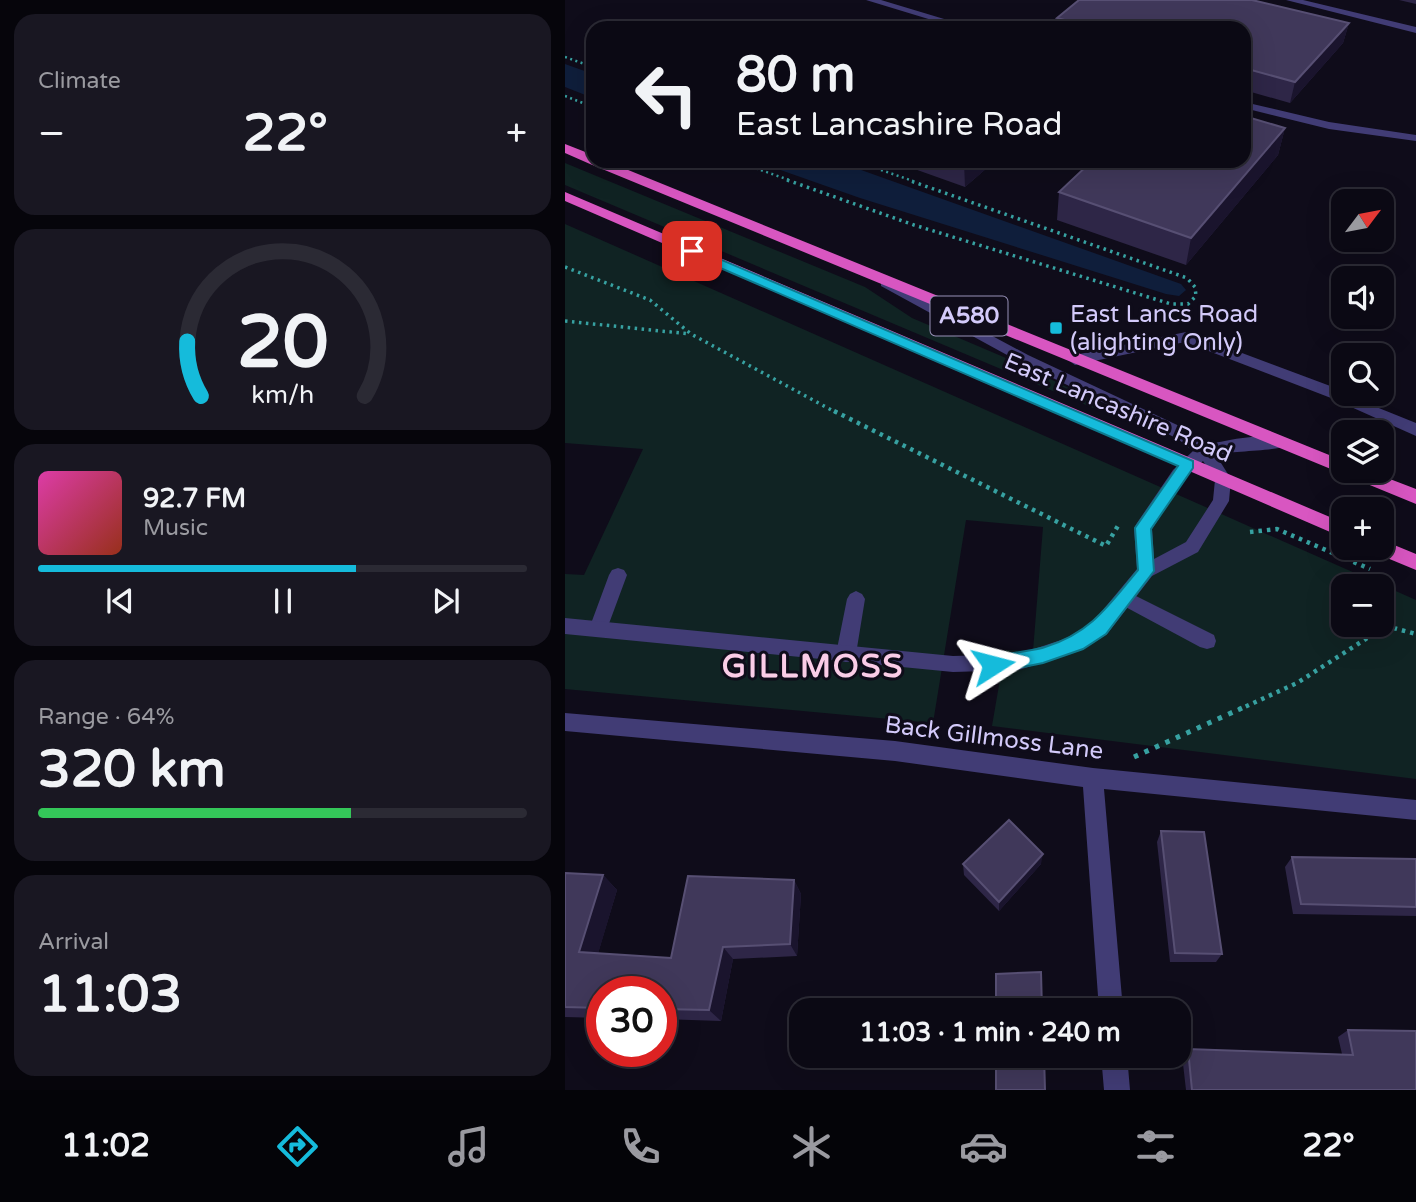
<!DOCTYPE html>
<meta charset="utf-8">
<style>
:root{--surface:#0b0914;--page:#191722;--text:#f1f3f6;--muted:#9a9aa0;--line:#2b2a34;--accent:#15bbdb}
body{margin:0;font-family:"Varela Round",sans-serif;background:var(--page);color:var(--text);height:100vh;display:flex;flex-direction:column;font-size:26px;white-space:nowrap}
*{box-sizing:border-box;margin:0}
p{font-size:23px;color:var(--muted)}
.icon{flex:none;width:38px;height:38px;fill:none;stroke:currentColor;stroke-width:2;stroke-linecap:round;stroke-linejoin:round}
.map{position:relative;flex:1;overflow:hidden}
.side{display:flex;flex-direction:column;gap:14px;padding:14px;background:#06050b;width:565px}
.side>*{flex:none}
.top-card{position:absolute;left:21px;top:21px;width:665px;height:147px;border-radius:21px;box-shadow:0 7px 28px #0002,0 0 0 2px var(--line);background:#0b0914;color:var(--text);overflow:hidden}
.needle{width:46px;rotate:58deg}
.buttons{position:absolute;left:766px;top:189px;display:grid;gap:14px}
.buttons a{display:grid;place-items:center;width:63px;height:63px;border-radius:14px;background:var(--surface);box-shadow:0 7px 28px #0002,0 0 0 2px var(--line);font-size:35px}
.speed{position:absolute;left:21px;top:976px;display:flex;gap:14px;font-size:35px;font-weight:700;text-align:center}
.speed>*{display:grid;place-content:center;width:91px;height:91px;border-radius:50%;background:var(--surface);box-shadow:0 7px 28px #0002,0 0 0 2px var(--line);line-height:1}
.speed .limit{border:10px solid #d22;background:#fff;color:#111}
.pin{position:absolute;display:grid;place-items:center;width:60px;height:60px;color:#fff;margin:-30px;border-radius:14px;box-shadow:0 4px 10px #0006}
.me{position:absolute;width:77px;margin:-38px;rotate:81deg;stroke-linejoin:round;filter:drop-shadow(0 0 5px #0008)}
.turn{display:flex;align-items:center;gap:24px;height:147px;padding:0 35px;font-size:32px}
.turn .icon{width:91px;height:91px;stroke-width:2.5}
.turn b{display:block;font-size:49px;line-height:60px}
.big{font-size:52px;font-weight:700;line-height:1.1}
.side .card{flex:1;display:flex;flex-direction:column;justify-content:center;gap:10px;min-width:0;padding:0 24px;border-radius:21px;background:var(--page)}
.side .dial{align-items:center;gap:0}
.dial svg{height:182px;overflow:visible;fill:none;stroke:var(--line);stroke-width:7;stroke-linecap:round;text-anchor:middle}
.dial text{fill:var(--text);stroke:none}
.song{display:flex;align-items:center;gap:21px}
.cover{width:84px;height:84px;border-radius:10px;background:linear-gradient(135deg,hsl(320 70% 55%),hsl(10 70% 35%))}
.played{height:7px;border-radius:4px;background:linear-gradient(90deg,var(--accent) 65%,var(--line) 65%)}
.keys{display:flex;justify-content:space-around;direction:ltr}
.heat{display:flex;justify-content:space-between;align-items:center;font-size:38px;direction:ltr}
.charge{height:10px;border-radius:5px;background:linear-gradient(90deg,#34c759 64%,var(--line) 0)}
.trip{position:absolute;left:224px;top:998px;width:402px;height:70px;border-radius:21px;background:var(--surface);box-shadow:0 7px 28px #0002,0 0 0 2px var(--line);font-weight:700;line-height:70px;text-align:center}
.tabs{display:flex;height:112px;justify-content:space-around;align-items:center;background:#040408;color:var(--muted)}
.tabs .icon{width:49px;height:49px}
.tabs .active{color:var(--accent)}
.tabs b{font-size:32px;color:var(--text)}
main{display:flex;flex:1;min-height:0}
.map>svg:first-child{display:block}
.green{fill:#102323;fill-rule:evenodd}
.water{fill:#0f1e3b}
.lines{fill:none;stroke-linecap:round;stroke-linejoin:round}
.path-far3{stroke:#37a1a1;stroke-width:2.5;stroke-dasharray:2 3.5;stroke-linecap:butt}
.path-far2{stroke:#37a1a1;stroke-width:3.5;stroke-dasharray:2.5 4.5;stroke-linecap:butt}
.path-far1{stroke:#37a1a1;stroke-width:4.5;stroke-dasharray:3.5 5;stroke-linecap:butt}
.path{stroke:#37a1a1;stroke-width:5;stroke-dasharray:4.5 7;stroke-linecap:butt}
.service{fill:#413c75;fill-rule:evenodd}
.minor{fill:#413c75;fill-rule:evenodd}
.trunk{fill:#d856c1;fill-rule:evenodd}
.wall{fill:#2e2647}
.shaded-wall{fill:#1a142d}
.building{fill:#40385a;stroke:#574f73;stroke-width:2}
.route{fill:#15bbdb;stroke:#0e7a8e;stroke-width:2}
.poi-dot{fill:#15bbdb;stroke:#0f0c1a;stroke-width:2.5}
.labels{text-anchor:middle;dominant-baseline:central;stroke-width:6;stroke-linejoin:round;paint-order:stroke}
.shield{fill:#0f0c1a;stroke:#9891b7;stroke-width:2}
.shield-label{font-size:23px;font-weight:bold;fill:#d3cafa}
.poi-label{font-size:24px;fill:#d3cafa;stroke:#0f0c1a;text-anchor:start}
.street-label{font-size:24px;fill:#d3cafa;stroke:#0f0c1a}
.district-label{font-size:32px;font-weight:bold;letter-spacing:2px;fill:#facce7;stroke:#0f0c1a}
</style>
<main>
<section class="side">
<div class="card"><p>Climate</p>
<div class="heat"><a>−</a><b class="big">22°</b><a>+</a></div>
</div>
<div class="card dial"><svg viewBox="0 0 100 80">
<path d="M14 69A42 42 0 1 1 86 69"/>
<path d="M14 69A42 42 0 0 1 8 45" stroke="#15bbdb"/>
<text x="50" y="56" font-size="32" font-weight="700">20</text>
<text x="50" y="72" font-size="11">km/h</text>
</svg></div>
<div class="card">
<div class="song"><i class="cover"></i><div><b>92.7 FM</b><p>Music</p></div></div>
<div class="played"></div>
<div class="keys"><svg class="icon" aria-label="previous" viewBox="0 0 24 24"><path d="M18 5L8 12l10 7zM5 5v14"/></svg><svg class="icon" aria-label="pause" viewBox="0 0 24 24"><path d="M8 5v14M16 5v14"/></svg><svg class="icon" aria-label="next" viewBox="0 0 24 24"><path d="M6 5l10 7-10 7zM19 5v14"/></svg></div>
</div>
<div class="card"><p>Range · 64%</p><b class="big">320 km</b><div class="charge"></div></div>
<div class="card"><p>Arrival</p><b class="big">11:03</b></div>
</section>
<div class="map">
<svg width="851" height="1090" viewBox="0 0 851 1090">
<rect width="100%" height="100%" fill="#0f0c1a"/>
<path class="green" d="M 0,163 L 300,287 L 347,318 L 448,361 L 539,405 L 533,410 L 0,185 Z
M 0,224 L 851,600 L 851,779 L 427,726 L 440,650 L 468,651 L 478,527 L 401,520 L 368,723 L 0,689 L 0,574 L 19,575 L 78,449 L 0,443 ZM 779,586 L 817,586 L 817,625 L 779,625 Z"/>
<path class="water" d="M 0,64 L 28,74 L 28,98 L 0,87 Z
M 190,161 L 271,161 L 616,284 L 621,290 L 614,296 L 601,294 L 295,198 Z"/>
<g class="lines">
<path class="path-far3" d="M 0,57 L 28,67
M 0,96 L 28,107
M 170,161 L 227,181
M 290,161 L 348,181"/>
<path class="path-far2" d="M 222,180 L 349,225 L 606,304 L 623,304 L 631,296 L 630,287 L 622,278 L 343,180
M 0,267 L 85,300 L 126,334 L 272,413
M 0,321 L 125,334"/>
<path class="path-far1" d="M 269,411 L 541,546 L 554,524
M 685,532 L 712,529 L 805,569
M 673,710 L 732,683 L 821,626 L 851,634"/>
<path class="path" d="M 569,757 L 677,708"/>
<path class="service" d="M 621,332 L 776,390 L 779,394 L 851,423 L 851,436 L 766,398 L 620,342 L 510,365 L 503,360 L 510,355 Z
M 53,568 L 59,570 L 62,575 L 42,629 L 40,635 L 33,637 L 26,635 L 24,629 L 44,575 L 47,570 Z
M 291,591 L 297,594 L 300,599 L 291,654 L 288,660 L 281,662 L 274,660 L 271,654 L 282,599 L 285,594 Z
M 561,591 L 649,635 L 651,641 L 649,647 L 642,649 L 635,647 L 555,604 L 552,599 L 555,594 Z"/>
<path class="minor" d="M 301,0 L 316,0 L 409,28 L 393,28 Z
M 721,0 L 738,0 L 851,27 L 851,33 Z
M 679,102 L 764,122 L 851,135 L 851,141 L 764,129 L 679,108 Z
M 321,279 L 463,355 L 625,431 L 642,445 C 659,440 715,429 726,443 C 719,452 667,450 651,455 L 666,479 L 664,501 L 633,552 L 587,576 L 542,634 L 518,649 L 454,670 L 388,672 L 0,634 L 0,618 L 388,656 L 454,654 L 505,637 L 528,622 L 572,569 L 569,528 L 572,523 L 608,470 L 628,451 L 613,439 L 453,361 L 316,286 L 316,280 ZM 638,461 L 650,480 L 648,500 L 621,542 L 589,559 L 587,529 L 620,478 Z
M 0,713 L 330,741 L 528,768 L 851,800 L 851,820 L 539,789 L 558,1010 L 534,1010 L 518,787 L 330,761 L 0,731 Z
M 536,1055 L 562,1055 L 565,1090 L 539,1090 Z"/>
<path class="trunk" d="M 0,144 L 28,155 L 28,161 L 41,161 L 779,461 L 779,471 L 804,471 L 851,489 L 851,504 L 25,164 L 0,153 Z
M 0,192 L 779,523 L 779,538 L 0,201 Z
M 817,540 L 851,554 L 851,570 L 810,553 L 807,548 L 817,548 Z"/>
</g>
<path class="wall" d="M 514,0 L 687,0 L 784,23 L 778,43 L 725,103 L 679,90 L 679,28 L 492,28 L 492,18 Z
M 834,0 L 851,0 L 851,4 Z
M 720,128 L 713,155 L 621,265 L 492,220 L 494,192 Z
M 327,161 L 430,161 L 400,187 Z
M 596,831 L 657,954 L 651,962 L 605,962 L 592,842 Z
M 727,857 L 851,859 L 851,916 L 728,914 L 720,867 Z
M 398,864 L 476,864 L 434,911 L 399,875 Z
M 0,873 L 38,875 L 52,890 L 33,953 L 106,958 L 229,880 L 236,894 L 232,956 L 168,959 L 156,1021 L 96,1019 L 96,992 L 37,992 L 37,1018 L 0,1017 Z
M 783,1030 L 851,1090 L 621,1090 L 617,1055 L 623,1049 L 777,1054 L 773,1037 Z"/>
<path class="shaded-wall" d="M 784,23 L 778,43 L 725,103 L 730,82 Z
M 720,128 L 713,155 L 621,265 L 626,238 Z
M 399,161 L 430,161 L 400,187 Z
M 478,854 L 476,864 L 434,911 L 434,902 Z
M 38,875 L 52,890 L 30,964 L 14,952 Z
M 229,880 L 236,894 L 232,956 L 225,944 Z
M 158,947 L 168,959 L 156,1021 L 144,1010 Z"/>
<path class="building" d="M 514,0 L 687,0 L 784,23 L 730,82 L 679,68 L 679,28 L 530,28 L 492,18 Z
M 679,116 L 720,128 L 626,238 L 494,192 L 527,161 L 679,161 Z
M 444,820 L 478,854 L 434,902 L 398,864 Z
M 596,831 L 639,832 L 657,954 L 610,953 Z
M 727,857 L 851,859 L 851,907 L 736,904 Z
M 0,873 L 38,875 L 14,952 L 106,958 L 123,876 L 229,880 L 225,944 L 158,947 L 144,1010 L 96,1009 L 96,992 L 37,992 L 37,1008 L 0,1007 Z
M 476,972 L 477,1010 L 431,1010 L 431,974 Z
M 783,1030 L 851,1031 L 851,1090 L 627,1090 L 623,1049 L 788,1055 Z
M 431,1055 L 479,1055 L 480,1090 L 431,1090 Z"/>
<path class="route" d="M 123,249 L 131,249 L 628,461 L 628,468 L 586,529 L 589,571 L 541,634 L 518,649 L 478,663 L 428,673 L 420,665 C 426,653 466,652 480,647 C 526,633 544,605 573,570 L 570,528 L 613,466 L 123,254 Z"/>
<rect class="poi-dot" x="484" y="321" width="14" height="14" rx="3.5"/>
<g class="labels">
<rect class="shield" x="365.5" y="296.5" width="77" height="39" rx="5"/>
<g class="shield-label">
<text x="404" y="316">A580</text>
</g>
<g class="poi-label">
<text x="505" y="314">East Lancs Road<tspan x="505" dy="28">(alighting Only)</tspan></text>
</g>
<g class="street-label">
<text transform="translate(553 408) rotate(23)">East Lancashire Road</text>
<text transform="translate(429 738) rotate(7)">Back Gillmoss Lane</text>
</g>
<g class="district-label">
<text x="248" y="667">GILLMOSS</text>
</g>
</g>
</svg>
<div class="buttons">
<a><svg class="needle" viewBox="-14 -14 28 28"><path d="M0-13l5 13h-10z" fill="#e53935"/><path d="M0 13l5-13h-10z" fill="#9a9aa0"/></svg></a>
<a><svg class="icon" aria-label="sound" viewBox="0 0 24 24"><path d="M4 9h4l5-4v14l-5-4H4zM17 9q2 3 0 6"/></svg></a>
<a><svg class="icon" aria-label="search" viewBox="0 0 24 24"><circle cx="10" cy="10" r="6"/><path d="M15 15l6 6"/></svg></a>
<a><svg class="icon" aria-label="layers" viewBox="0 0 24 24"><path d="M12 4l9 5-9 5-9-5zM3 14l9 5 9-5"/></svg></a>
<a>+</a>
<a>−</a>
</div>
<div class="speed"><div class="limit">30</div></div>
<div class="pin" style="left:127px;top:251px;background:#d93025"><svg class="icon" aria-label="arrive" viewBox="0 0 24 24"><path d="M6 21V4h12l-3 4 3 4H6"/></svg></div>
<svg class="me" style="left:428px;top:665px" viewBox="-20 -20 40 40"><path d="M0-17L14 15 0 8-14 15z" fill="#15bbdb" stroke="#fff" stroke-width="4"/></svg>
<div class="trip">11:03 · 1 min · 240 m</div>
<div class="top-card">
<div class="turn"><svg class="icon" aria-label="left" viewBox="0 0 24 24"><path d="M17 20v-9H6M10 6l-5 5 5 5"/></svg><div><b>80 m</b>East Lancashire Road</div></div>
</div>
</div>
</main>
<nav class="tabs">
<b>11:02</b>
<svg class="icon active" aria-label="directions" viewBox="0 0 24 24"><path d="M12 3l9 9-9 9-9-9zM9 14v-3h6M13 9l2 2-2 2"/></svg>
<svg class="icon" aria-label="music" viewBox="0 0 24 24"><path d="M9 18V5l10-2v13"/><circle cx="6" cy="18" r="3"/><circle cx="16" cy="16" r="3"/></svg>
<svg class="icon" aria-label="phone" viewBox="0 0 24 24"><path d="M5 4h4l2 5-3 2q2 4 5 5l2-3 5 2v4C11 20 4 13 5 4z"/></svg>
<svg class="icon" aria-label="climate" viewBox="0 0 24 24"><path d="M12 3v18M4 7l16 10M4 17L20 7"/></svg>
<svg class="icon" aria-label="car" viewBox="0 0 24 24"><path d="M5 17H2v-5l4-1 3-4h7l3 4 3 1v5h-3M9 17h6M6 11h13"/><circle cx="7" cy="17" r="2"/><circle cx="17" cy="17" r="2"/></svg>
<svg class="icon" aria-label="filters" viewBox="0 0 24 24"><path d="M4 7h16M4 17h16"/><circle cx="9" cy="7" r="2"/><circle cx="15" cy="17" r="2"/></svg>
<b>22°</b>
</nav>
